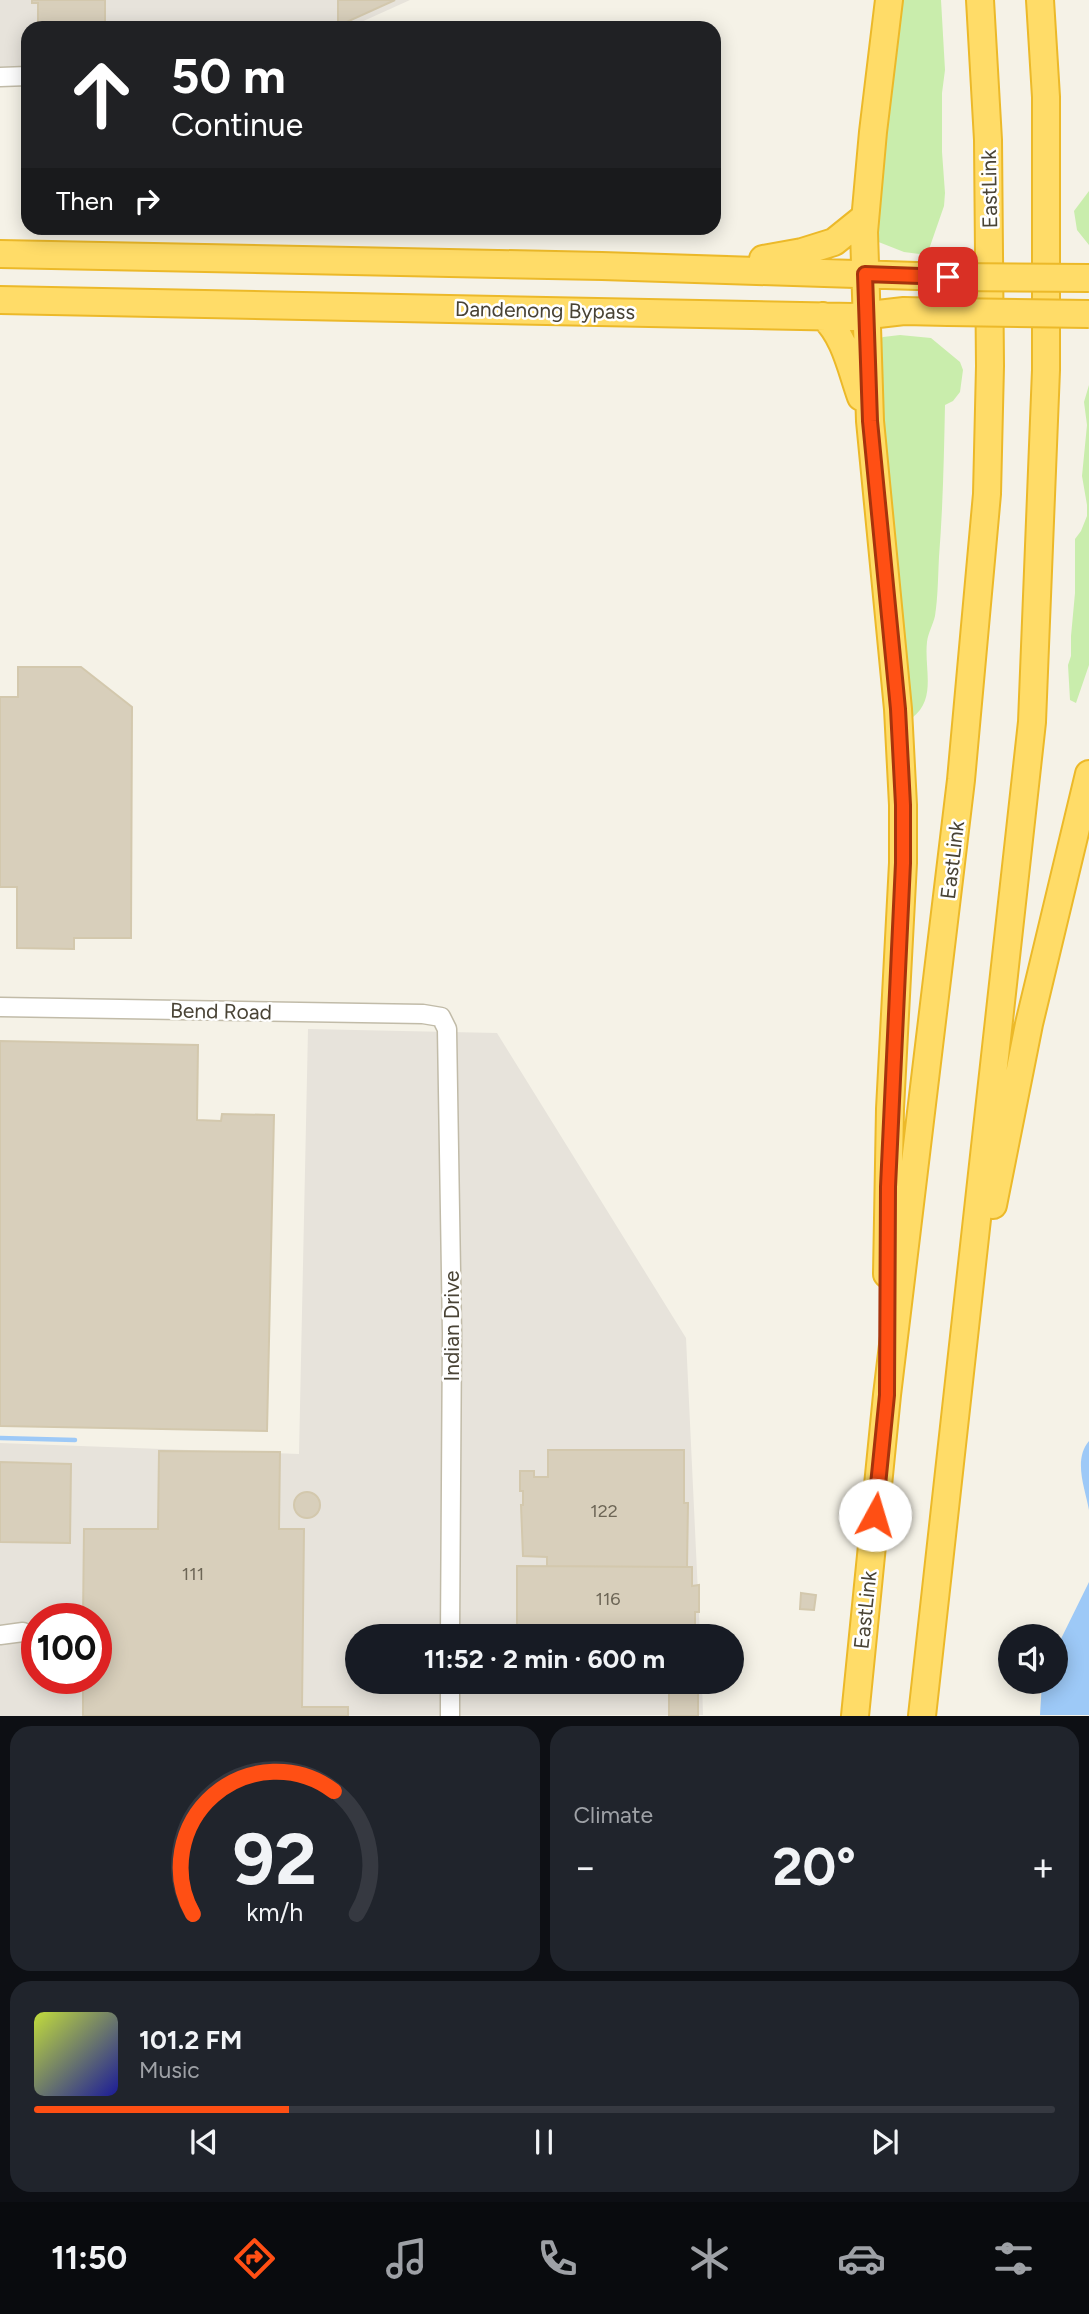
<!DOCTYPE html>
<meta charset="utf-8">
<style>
:root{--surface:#171b24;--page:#20242c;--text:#f1f3f6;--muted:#9ea1a6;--line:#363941;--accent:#ff4f14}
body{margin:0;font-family:Figtree,sans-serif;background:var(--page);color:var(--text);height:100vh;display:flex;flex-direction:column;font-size:26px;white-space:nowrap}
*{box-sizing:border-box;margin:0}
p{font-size:23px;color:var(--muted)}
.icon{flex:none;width:38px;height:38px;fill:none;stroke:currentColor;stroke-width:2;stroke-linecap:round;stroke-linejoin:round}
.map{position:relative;height:1716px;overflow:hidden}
.drawer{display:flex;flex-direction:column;gap:10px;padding:10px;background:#0d0f14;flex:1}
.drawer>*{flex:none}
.hud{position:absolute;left:21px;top:21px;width:700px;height:214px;border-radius:21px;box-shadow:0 4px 18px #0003;background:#202124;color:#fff;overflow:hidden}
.fabs{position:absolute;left:998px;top:1624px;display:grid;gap:14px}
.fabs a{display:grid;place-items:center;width:70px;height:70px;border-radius:50%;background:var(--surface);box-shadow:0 4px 18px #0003;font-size:35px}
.speed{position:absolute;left:21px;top:1603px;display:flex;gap:14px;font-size:35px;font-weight:700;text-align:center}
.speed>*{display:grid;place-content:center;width:91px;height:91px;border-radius:50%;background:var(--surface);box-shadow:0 4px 18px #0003;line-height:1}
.speed .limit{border:10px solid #d22;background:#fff;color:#111}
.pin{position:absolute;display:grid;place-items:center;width:60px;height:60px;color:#fff;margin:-30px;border-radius:14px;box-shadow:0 4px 10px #0006}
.me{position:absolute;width:77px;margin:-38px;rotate:6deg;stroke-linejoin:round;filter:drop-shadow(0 0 5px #0008)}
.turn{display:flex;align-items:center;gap:24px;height:147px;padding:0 35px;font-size:32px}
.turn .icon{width:91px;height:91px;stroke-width:2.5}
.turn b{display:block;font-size:49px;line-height:60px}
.then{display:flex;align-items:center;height:66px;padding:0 35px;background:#0003;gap:14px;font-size:26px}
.big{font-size:52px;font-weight:700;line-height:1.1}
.drawer .widget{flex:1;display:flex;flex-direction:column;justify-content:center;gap:10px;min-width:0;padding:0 24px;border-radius:21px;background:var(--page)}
.drawer .dial{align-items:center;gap:0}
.dial svg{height:182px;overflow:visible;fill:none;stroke:var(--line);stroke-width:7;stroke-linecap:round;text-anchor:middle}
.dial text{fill:var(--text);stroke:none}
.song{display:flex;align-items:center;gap:21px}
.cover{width:84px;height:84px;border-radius:10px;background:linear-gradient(135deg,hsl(70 70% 55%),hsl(240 70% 35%))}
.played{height:7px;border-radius:4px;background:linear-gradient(90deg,var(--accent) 25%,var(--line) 25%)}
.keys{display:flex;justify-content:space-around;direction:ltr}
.heat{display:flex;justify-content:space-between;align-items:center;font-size:38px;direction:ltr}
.drawer .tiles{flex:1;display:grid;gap:10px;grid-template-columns:1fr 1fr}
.widget:last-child{grid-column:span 2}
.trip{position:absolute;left:345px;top:1624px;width:399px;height:70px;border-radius:35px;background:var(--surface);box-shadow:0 4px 18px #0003;font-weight:700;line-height:70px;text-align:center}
.tab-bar{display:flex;height:112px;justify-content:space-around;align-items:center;background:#090b0e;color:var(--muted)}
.tab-bar .icon{width:49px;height:49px}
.tab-bar .current{color:var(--accent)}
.tab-bar b{font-size:32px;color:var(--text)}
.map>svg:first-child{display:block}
.industrial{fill:#e7e3db;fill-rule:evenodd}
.green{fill:#c9edac}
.water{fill:#9dc9f7}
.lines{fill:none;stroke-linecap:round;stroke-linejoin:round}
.stream{stroke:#9dc9f7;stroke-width:4.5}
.building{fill:#d8cfbb;stroke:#d3c8ad;stroke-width:2}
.minor-casing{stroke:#c1bba8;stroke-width:21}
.highway-casing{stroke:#ecb929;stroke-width:30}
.minor{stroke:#fff;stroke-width:18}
.highway{stroke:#ffdc68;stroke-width:26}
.highway-bridge-casing{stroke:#ecb929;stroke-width:30;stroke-linecap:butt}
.highway-bridge{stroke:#ffdc68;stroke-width:26}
.route-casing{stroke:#a6330d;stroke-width:18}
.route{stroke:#ff4f14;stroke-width:12}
.labels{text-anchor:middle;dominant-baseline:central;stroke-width:5;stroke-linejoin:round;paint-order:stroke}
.number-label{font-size:18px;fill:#6d6656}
.street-label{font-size:21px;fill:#494335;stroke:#fff}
</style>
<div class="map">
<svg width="1089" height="1716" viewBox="0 0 1089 1716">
<rect width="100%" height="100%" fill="#f5f2e7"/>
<path class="industrial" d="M 0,0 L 410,0 L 348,28 L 28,28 L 28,70 L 0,69 Z
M 308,1029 L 497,1033 L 686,1338 L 700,1636 L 357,1636 L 357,1682 L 702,1682 L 703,1715 L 0,1716 L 0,1443 L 299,1454 ZM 37,1619 L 96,1619 L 96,1678 L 37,1678 Z"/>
<path class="green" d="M 898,0 L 941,0 L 945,70 L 942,93 L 942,152 L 945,193 L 944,206 L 927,255 L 904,252 L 876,241 L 873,232 Z
M 1089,191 L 1089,245 L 1077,230 L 1074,211 Z
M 900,335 L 931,338 L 960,362 L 963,370 L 960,392 L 953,401 L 945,405 C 944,456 943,506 939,557 C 938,576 938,597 935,616 C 933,625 928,633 927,642 C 924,669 937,699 912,718 L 910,689 L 907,679 L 875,343 L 883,337 Z
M 1089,385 L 1089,665 L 1076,703 L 1070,700 L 1068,665 L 1071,656 L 1071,636 L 1075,593 L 1075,539 L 1081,531 L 1087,516 L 1087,505 L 1082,476 L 1087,425 L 1084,402 Z"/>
<path class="water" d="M 1089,1441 L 1089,1510 C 1085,1488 1073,1460 1089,1441 Z
M 1089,1582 L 1089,1715 L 1040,1715 L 1042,1682 L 1055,1682 L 1055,1651 Z"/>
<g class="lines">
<path class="stream" d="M 0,1438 L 75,1440"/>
</g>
<path class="building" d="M 32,0 L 105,0 L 105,28 L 38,28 L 38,3 L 32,3 Z
M 338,0 L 395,0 L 338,26 Z
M 18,667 L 81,667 L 132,707 L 131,938 L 74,938 L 74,949 L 17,948 L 17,887 L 0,887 L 0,697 L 18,697 Z
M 0,1041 L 198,1045 L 197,1120 L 221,1121 L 222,1114 L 274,1115 L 267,1431 L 0,1426 Z
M 548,1450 L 684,1450 L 684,1503 L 688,1503 L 687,1567 L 547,1566 L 547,1557 L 523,1556 L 521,1505 L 523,1505 L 523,1491 L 520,1491 L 520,1471 L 534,1471 L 534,1477 L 548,1477 Z
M 159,1451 L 280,1452 L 279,1529 L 304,1529 L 302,1707 L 348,1707 L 348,1716 L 83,1716 L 83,1678 L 96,1678 L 96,1619 L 83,1619 L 84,1529 L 158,1529 Z
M 0,1462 L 71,1464 L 70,1543 L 0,1542 Z
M294 1505a13 13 0 1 1 26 0a13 13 0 1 1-26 0Z
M 517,1566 L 692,1567 L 692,1586 L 699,1585 L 699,1612 L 695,1612 L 695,1636 L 517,1636 Z
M 801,1593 L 816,1595 L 814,1610 L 800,1609 Z
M 669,1686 L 698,1686 L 698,1716 L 669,1716 Z"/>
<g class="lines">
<defs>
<path id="minor" d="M 0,77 L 28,76
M 0,1007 L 423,1014 L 441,1017 L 447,1029 L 452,1333 L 450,1636
M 0,1635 L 23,1632
M 450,1716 L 450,1682"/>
<path id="highway" d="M 0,254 L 602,266 L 948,277
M 763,259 L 802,252 L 834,242 L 865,217
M 0,300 L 852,317 L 904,311 L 948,312
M 823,316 C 845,336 851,369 861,397
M 993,1205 L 1029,1024 L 1089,774
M 887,1274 L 890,1109 L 903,863 L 903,805 L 898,709 L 870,421 L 864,232 L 873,132 L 889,0
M 855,1716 L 887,1395 L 961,780 L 987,494 L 990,366 L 988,140 L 980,0
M 922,1716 L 1032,722 L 1046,370 L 1046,97 L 1040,0"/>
</defs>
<use href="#minor" class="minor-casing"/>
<use href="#highway" class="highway-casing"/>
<use href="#minor" class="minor"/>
<use href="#highway" class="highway"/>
<defs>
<path id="highway-bridge" d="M 948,277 L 1089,278
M 948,312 L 1089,314"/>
</defs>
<use href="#highway-bridge" class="highway-bridge-casing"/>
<use href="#highway-bridge" class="highway-bridge"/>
</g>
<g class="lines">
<defs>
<path id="route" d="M 875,1515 L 887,1395 L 888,1187 L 903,863 L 903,805 L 898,709 L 870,421 L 865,274 L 948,277"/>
</defs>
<use href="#route" class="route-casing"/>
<use href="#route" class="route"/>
</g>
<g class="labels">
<g class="number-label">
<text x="604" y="1511">122</text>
<text x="193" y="1574">111</text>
<text x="608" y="1599">116</text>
</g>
<g class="street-label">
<text transform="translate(989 189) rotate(-91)">EastLink</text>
<text transform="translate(545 310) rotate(1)">Dandenong Bypass</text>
<text transform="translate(952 860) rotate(-83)">EastLink</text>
<text transform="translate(221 1011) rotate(1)">Bend Road</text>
<text transform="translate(451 1326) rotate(-90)">Indian Drive</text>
<text transform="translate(865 1610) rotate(-84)">EastLink</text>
</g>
</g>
</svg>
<div class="fabs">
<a><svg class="icon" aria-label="sound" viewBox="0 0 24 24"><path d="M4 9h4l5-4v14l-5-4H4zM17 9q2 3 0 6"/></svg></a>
</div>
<div class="speed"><div class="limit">100</div></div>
<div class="pin" style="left:948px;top:277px;background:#d93025"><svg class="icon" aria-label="arrive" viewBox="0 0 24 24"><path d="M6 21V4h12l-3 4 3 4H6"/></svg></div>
<svg class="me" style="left:875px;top:1515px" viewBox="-20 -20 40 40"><circle r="19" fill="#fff"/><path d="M0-13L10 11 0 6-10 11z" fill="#ff4f14"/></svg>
<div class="trip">11:52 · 2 min · 600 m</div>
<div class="hud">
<div class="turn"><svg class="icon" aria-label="ahead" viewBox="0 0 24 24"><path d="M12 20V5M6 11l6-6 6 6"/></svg><div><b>50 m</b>Continue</div></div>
<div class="then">Then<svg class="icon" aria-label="right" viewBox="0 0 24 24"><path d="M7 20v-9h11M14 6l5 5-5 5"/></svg></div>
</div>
</div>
<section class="drawer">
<div class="tiles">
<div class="widget dial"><svg viewBox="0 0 100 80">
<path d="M14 69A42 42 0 1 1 86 69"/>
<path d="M14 69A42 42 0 0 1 76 15" stroke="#ff4f14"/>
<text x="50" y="56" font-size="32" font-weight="700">92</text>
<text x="50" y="72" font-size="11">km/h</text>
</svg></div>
<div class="widget"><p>Climate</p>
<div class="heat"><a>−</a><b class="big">20°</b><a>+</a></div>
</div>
<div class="widget">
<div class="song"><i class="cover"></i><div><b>101.2 FM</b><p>Music</p></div></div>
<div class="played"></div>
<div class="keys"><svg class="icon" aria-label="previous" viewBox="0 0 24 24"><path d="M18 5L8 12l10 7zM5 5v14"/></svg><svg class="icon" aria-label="pause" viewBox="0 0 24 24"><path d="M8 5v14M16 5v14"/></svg><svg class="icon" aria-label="next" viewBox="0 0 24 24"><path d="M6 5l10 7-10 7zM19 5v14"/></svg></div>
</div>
</div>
</section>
<nav class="tab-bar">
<b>11:50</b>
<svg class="icon current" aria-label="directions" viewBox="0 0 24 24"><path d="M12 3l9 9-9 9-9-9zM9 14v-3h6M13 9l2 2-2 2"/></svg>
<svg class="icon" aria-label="music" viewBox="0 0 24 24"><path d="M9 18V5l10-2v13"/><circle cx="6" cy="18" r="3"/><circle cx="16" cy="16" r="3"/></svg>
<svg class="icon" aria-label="phone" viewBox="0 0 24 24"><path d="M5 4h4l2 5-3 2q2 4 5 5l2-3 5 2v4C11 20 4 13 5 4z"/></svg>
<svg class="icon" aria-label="climate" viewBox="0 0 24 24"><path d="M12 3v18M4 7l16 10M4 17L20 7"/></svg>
<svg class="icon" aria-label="car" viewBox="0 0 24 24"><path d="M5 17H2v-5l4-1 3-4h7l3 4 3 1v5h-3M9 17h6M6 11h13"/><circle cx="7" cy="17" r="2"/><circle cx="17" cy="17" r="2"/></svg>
<svg class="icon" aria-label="filters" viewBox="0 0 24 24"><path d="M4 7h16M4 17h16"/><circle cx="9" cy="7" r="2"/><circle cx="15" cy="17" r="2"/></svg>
</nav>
